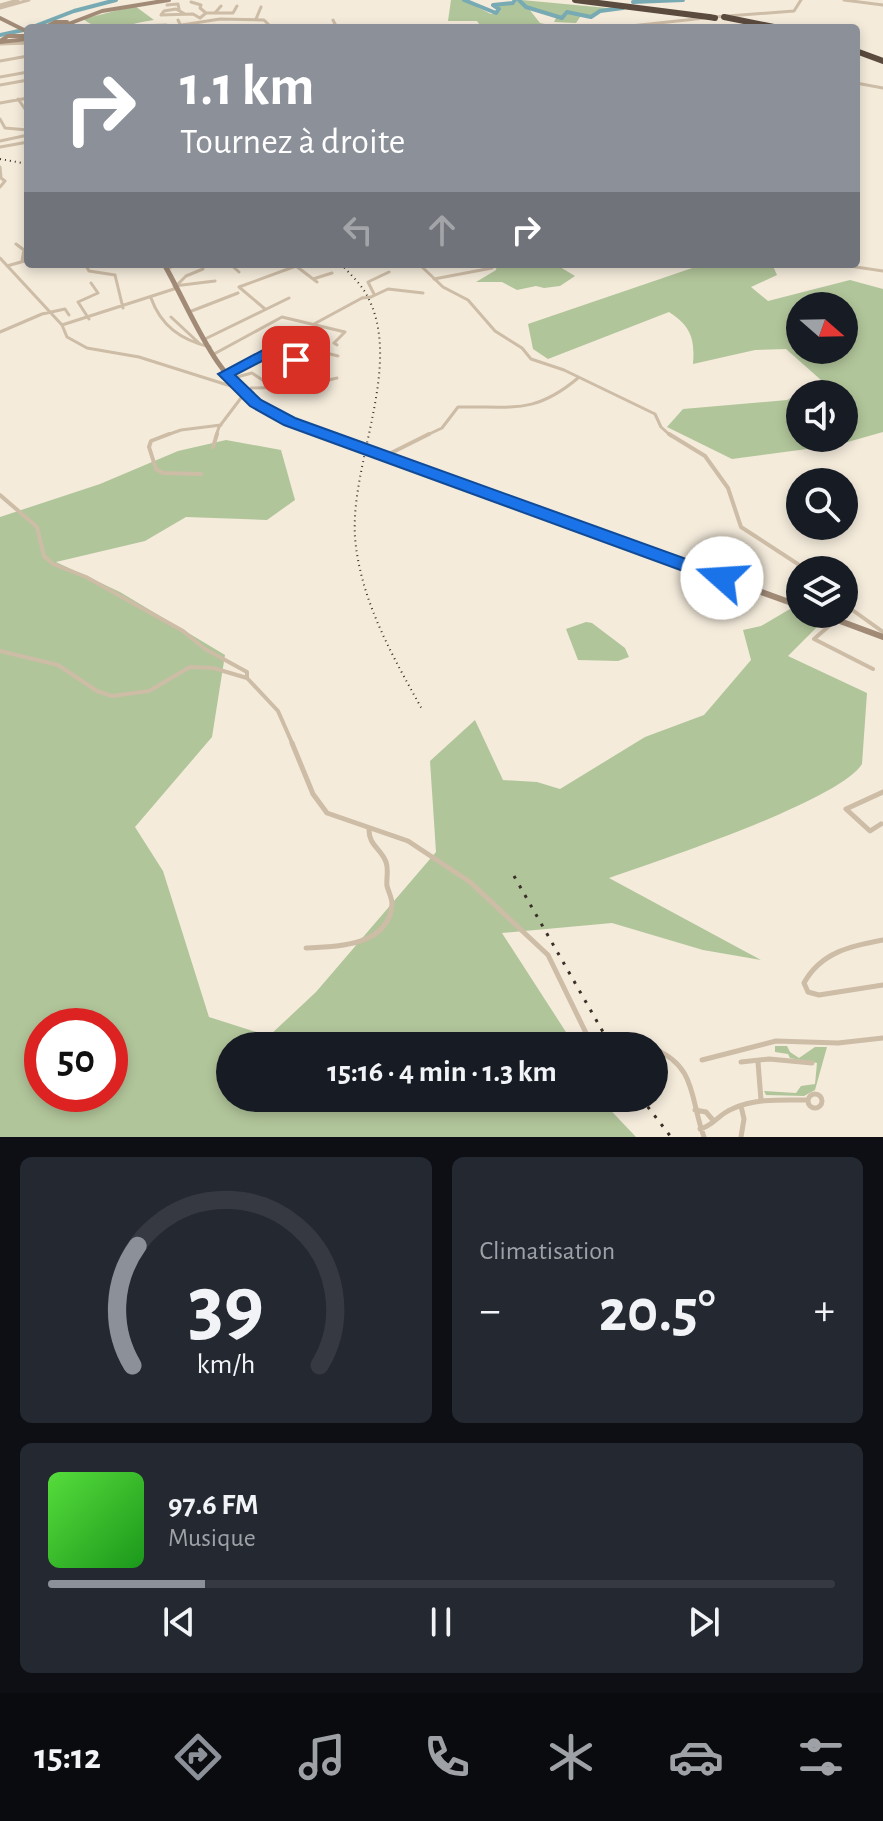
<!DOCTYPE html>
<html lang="fr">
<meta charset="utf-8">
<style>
:root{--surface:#171b24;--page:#242831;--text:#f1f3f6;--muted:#9ea1a6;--line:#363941;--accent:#8c9099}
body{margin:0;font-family:"Alegreya Sans",sans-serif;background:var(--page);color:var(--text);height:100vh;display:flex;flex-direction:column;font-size:30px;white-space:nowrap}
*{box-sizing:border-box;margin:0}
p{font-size:26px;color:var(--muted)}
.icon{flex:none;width:44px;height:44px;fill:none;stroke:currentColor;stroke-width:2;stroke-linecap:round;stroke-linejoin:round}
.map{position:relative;height:1137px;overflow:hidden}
.panel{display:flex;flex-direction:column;gap:20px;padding:20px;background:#0d0f14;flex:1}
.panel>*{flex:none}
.guide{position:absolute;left:24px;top:24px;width:836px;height:244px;border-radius:8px;box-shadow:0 4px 12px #0003;background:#8c9099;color:#fff;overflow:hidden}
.needle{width:52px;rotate:110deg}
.tools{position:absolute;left:786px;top:292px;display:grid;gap:16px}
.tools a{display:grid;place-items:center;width:72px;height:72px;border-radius:50%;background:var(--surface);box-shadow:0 4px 12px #0003;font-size:40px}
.speed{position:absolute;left:24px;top:1008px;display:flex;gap:16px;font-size:40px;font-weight:700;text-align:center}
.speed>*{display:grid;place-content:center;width:104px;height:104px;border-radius:50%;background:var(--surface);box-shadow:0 4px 12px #0003;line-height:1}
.speed .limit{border:12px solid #d22;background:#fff;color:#111}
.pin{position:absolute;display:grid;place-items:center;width:68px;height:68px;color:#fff;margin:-34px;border-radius:16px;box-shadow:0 4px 12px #0006}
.me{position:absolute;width:88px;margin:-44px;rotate:289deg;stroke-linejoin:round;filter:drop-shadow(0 0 6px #0008)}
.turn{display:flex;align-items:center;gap:28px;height:168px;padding:0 24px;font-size:36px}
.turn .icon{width:104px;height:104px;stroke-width:2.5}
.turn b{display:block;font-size:56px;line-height:68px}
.lanes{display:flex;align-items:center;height:76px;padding:0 24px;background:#0003;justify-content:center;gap:40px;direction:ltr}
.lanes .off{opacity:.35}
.big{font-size:60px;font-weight:700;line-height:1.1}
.panel .tile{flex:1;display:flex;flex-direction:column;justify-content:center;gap:12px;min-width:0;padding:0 28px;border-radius:12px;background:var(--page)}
.panel .dial{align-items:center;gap:0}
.dial svg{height:208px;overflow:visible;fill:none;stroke:var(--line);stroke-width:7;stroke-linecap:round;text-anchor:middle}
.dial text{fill:var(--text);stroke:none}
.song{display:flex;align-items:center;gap:24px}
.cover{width:96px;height:96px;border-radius:12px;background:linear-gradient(135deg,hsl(110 70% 55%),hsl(120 70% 35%))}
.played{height:8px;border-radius:4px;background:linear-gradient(90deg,var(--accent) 20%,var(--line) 20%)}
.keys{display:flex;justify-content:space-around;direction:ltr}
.heat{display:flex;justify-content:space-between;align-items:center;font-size:44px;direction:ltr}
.panel .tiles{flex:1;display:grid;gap:20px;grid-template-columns:1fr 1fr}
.tile:last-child{grid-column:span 2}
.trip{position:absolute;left:216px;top:1032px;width:452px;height:80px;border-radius:40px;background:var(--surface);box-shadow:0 4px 12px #0003;font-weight:700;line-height:80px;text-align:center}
.tab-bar{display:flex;height:128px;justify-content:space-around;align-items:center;background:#090b0e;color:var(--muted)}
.tab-bar .icon{width:56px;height:56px}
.tab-bar .selected{color:var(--accent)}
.tab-bar b{font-size:36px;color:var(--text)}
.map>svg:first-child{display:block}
.green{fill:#b1c59a;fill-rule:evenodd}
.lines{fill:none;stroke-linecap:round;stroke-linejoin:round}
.river{stroke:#78aab4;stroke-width:4}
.street-far2{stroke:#cdbca6;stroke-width:3}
.street-far1{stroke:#cdbca6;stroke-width:4}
.street{stroke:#cdbca6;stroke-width:5}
.secondary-far2{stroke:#a18b77;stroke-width:4}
.secondary-far1{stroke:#a18b77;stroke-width:5}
.secondary{stroke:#a18b77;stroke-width:6}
.highway{stroke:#5b4a3e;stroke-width:6}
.rail-far1{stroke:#392f28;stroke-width:2;stroke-dasharray:1 4;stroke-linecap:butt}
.rail{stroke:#392f28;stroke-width:3;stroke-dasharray:3 8;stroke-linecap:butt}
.street-bridge{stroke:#cdbca6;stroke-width:3}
.secondary-bridge{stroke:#a18b77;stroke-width:6}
.highway-bridge{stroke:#5b4a3e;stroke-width:6}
.route{fill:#1a73e8;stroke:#114b97;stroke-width:2}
</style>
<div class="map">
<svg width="883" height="1137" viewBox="0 0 883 1137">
<rect width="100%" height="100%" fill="#f4ebdb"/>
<path class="green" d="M 451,0 L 463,0 L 491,14 L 501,11 L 494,6 L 496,4 L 515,4 L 516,0 L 528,9 L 522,0 L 618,9 L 598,11 L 591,17 L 582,14 L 576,23 L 554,22 L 557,16 L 554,14 L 532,8 L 529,9 L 540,23 L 563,28 L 482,28 L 477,21 L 448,21 Z
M 135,6 L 154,20 C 128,23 106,37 83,19 Z
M 497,264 L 555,264 L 575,276 L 560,286 L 544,288 L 536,286 L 517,290 L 502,282 L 476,282 L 496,270 Z
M 704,264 L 772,264 L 777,275 L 751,287 L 768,301 L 850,280 L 883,289 L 883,432 L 837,445 L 732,459 L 667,427 L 683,409 L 787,400 L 821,380 L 786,349 L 755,350 L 693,364 C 695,339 691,326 669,312 L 548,359 L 533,349 L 528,324 ZM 800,306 L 844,306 L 844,350 L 800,350 ZM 800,394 L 844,394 L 844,438 L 800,438 Z
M 226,440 L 281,450 L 295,500 L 267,520 L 186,517 L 145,541 L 56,562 L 120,592 L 225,655 L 212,737 L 135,827 L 163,871 L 209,1017 L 269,1036 L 316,992 L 436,852 L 430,761 L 475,720 L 503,780 L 537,782 L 560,789 L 645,737 L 704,715 L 751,660 L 743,630 L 761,626 L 790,609 L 823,621 L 788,656 L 867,693 L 862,764 C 839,801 658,861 609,878 L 761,960 L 703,950 L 612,923 L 502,933 L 575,1046 L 230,1046 L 230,1098 L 599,1098 L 636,1137 L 0,1137 L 0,517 L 100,484 L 178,451 ZM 42,1026 L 110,1026 L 110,1094 L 42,1094 Z
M 586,622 L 592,623 L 625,648 L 629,657 L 618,661 L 578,660 L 566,629 Z
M 775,1046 L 787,1046 L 790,1052 L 799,1058 L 815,1047 L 827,1047 L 815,1090 L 804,1096 L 766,1095 L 764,1091 L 796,1093 L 801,1086 L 815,1084 L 817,1063 L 790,1058 L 788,1054 L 775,1052 Z"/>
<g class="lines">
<path class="river" d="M 464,0 L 496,13 L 499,9 L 493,5 L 513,3 L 515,0
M 519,0 L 526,7 L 562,18 L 567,12 L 591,17 L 600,11 L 623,8
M 633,2 L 683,0
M 30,28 L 74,11 L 116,0
M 0,35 L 28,29"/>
<path class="street-far2" d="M 844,0 L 883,5
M 191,2 L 201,5 L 200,8 L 206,13
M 0,5 L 18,0
M 167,5 L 178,4 L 179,9
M 0,8 L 29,0
M 215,13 L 221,6
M 185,14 L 176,9 L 164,11 L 161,15 L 193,14 L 200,18
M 714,17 L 794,11 L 801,0
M 200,18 L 206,13 L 233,13 L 237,6
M 256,19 L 261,7
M 178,20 L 182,28
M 333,20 L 337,28
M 138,26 L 166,25
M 163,28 L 220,19 L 264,20 L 272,28
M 263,28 L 271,27
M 612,28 L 705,18
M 0,44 L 28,43
M 0,61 L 28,56
M 0,77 L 28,72
M 856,83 L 883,88
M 0,85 L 28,80
M 18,99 L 25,109
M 0,103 L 28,98
M 0,119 L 5,128 L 28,130
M 0,141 L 28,135
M 0,147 L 28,142
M 0,167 L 1,178 L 5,181 L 0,187
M 16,244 L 24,250 L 22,261
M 0,258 L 62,325 L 67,337 L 87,348 L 139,357 L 237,388
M 85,264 L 89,271 L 115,275 L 123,308
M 230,264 L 239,272
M 419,264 L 443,287 L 468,300 L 495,331 L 522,348 L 531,359 L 564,370 L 655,414 L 661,427 L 671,436
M 836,264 L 883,271
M 7,266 L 28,260
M 422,267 L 435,264
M 166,269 L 178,264
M 313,279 L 332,273
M 434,279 L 492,268
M 174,286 L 215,281
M 176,286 L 186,276 L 203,269
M 374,294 L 368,282 L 389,272
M 371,297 L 388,289 L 423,293
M 151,298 C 161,326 181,340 210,347
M 265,309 L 239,287 L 296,266 L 317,282
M 189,312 L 238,293
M 171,317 L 200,344
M 89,319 L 78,302 L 98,293 L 91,283
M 314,324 L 362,298
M 62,325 L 177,288
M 0,332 L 42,314 L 65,309 L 69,315
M 205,339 L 289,298
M 287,343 L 338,356
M 214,354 L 282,317 L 345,332 L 334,343 L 337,345
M 265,355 L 290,362
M 226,374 L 317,327
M 275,375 L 307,350
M 229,379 L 252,373 L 264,381
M 249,398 L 253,396 L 249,391 L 251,388 L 300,387 L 337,378
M 164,436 L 181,430 L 221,425
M 216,436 L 219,427 L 244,394
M 425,436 L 442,428 L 458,407 C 512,406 534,415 578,378"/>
<path class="street-far1" d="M 169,434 L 151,441 L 149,447 L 156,469 L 163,473 L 201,474
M 669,434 L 705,456 L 728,488 L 741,527 L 807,570
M 213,447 L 217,434
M 387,455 L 429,434
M 0,495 L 37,527 L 44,556 L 53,564 L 86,577 L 183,631 L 205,649 L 247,672 L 247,678 L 278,711 L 293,745
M 844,604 L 883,632
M 836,620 L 814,639 L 873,669
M 0,651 L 58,665 L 97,691 L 112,696 L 149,691 L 190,667 L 213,668 L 247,678"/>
<path class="street" d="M 292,743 L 313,794 L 327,813 L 408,841 L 470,882 L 548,955 L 587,1035 L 643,1046
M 881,824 L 870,831 L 846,809 L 883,792
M 883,940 C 851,946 821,952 804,983 L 808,992 L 819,995 L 883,985
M 306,948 C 337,947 389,946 392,904 C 392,898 389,893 387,886 C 386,878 389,870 386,862 C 381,848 369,846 369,830
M 654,1049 C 697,1066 690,1100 704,1137
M 702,1060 L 776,1041 L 838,1043 L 883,1038
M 741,1062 L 769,1059 L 812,1063
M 758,1062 L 761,1100
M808 1101a7 7 0 1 1 14 0a7 7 0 1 1-14 0Z
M 741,1106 L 744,1119 L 741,1137
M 695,1110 L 706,1112 L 712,1119
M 700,1129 C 713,1126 719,1114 732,1109 C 755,1098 783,1100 808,1100"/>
<path class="secondary-far2" d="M 0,18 L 28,32
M 44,28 L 55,22 L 67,22
M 58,28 L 102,11 L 169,0
M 0,41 L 8,36 L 28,36
M 0,42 L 28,39"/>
<path class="secondary-far1" d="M 164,264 C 193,315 214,378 266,411 C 286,423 309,429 330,436"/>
<path class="secondary" d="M 324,434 L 355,445
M 370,451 L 800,606
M 821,614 L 883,637"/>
<path class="highway" d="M 575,0 L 709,17
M 724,17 L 779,28
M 856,51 L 883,61"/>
<path class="rail-far1" d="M 0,159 L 28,164
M 341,264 C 349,273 359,282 365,292 C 406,361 350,461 355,537 C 360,600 393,657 423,711"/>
<path class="rail" d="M 514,876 L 611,1046
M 641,1098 L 671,1137"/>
<path class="street-bridge" d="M 362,298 L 371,297"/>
<path class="secondary-bridge" d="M 355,445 L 370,451"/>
<path class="highway-bridge" d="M 709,17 L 715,18"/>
</g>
<path class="route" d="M 263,350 L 302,357 L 304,360 L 290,366 L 264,360 L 235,375 L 261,400 L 295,418 L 728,574 L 731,578 L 722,585 L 716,583 L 284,425 L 250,406 L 218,374 Z"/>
</svg>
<div class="tools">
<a><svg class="needle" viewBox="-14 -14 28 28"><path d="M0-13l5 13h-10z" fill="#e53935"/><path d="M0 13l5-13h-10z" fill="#9ea1a6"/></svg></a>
<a><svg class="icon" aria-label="sound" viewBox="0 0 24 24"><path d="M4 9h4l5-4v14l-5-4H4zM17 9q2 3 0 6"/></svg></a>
<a><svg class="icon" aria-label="search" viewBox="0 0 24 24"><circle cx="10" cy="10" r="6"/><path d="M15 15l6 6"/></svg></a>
<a><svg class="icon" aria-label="layers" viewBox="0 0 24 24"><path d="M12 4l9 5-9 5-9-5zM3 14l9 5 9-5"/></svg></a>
</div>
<div class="speed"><div class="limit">50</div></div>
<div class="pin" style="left:296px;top:360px;background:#d93025"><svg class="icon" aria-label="arrive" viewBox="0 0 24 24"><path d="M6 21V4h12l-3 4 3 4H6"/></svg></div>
<svg class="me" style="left:722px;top:578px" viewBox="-20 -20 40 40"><circle r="19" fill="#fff"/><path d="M0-13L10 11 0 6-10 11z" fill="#1a73e8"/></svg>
<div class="trip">15:16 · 4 min · 1.3 km</div>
<div class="guide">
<div class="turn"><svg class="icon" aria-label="right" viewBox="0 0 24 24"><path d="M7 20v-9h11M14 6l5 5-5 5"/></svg><div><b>1.1 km</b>Tournez à droite</div></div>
<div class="lanes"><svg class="icon off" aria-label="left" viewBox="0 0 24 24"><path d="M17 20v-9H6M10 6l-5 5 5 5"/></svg><svg class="icon off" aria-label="ahead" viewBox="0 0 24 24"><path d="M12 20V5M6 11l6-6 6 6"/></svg><svg class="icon" aria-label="right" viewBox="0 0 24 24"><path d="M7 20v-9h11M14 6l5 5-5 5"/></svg></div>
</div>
</div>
<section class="panel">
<div class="tiles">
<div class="tile dial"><svg viewBox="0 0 100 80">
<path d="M14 69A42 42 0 1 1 86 69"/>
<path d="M14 69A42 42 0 0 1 16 23" stroke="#8c9099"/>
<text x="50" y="56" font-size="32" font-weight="700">39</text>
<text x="50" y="72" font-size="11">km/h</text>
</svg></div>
<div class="tile"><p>Climatisation</p>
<div class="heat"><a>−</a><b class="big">20.5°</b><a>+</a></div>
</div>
<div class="tile">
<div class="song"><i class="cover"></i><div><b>97.6 FM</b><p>Musique</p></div></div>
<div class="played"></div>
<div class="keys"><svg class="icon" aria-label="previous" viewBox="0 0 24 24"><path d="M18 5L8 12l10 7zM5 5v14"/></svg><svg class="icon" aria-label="pause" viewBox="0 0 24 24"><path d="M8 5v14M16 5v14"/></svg><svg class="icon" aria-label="next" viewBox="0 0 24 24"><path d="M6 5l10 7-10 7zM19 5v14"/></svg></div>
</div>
</div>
</section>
<nav class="tab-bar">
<b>15:12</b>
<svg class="icon selected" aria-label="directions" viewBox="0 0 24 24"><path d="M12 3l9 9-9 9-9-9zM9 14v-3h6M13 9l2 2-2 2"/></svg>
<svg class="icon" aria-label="music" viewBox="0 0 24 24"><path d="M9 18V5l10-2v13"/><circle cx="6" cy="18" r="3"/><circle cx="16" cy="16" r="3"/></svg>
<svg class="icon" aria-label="phone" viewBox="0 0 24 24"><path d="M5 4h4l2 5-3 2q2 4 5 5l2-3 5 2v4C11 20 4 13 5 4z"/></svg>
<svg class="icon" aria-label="climate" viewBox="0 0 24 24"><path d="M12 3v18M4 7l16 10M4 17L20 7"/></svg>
<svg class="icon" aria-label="car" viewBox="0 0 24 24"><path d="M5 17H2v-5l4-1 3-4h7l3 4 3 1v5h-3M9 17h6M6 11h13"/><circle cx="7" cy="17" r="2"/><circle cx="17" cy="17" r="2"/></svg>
<svg class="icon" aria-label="filters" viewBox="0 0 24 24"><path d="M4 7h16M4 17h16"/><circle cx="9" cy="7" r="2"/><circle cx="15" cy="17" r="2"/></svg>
</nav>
